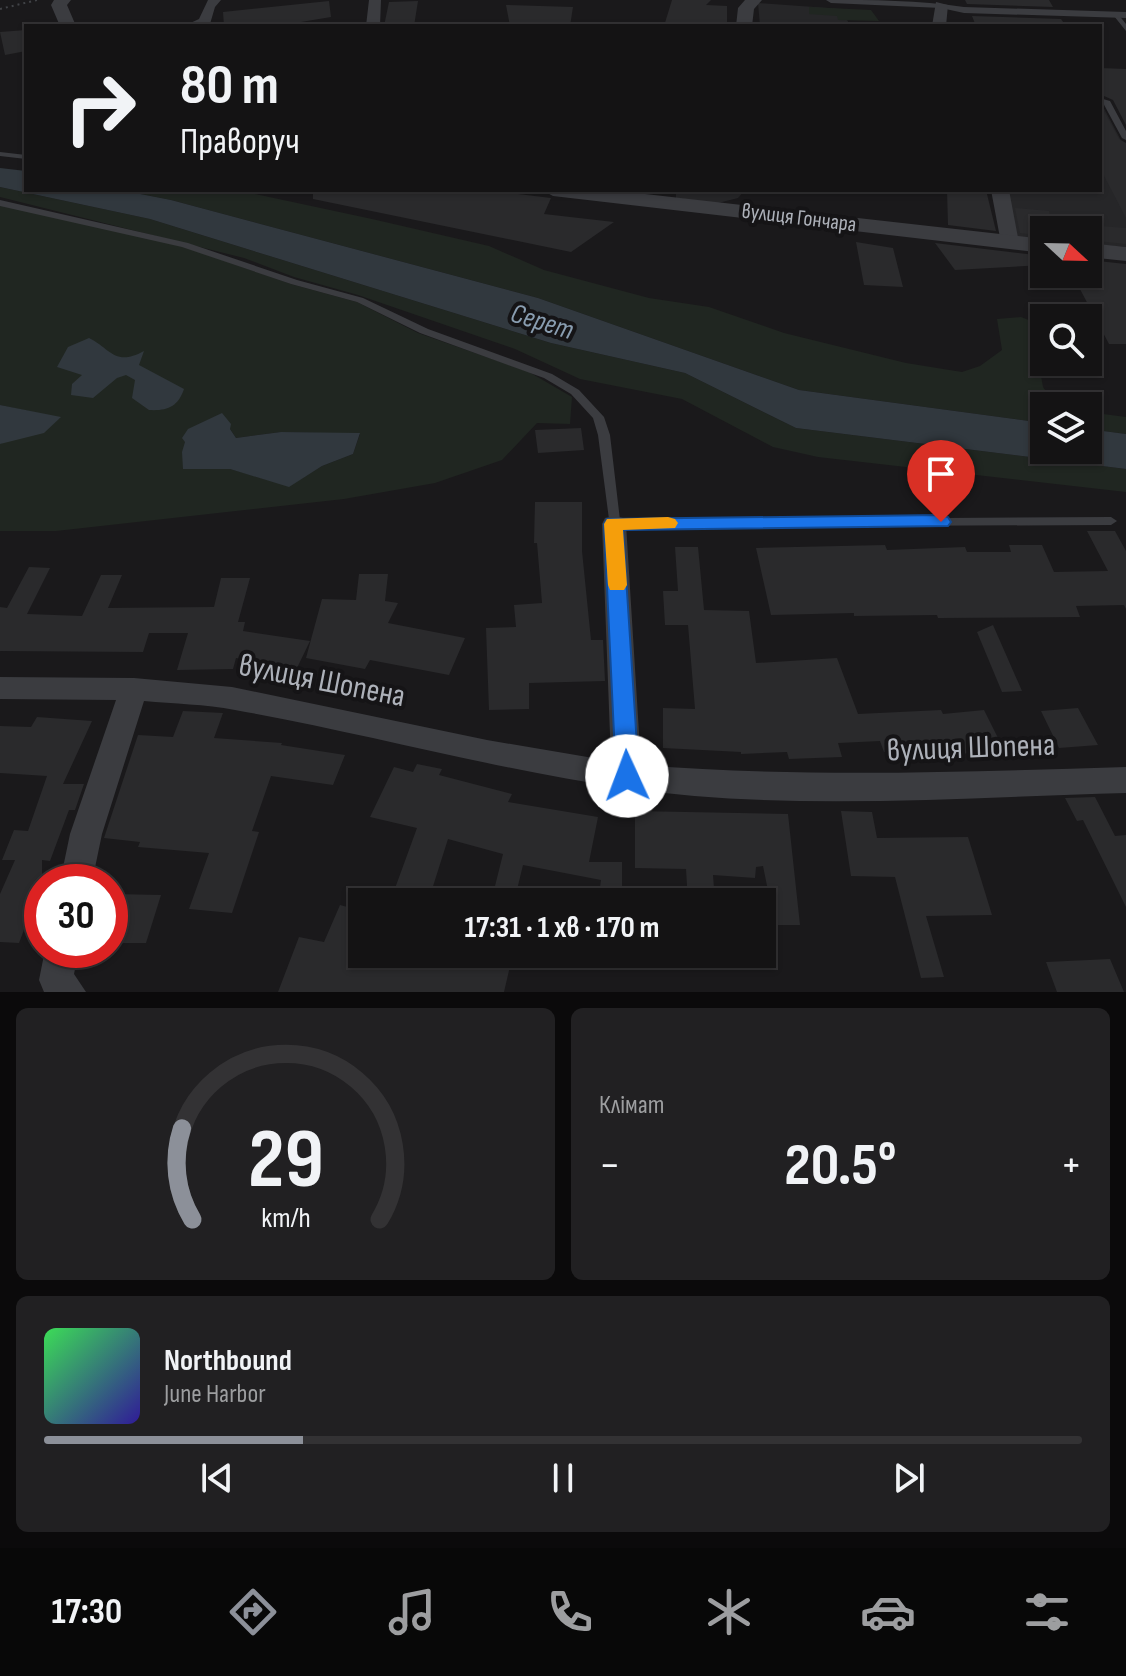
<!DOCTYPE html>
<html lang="uk">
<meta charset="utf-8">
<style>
:root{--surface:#141314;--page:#212022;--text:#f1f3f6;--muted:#9d9ea0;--line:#333234;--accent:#8c9099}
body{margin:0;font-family:"Sofia Sans Condensed",sans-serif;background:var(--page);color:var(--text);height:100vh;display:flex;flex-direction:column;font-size:30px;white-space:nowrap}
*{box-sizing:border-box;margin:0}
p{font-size:26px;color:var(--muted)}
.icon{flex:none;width:44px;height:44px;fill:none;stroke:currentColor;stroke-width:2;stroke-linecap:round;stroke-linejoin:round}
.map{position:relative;height:992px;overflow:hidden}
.panel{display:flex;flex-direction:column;gap:16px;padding:16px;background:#0b0a0b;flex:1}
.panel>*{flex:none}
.banner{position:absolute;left:24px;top:24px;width:1078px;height:168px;border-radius:0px;box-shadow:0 2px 6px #0004,0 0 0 2px var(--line);background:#141314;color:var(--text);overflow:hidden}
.needle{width:52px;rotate:112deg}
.fabs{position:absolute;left:1030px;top:216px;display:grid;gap:16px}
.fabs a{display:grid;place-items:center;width:72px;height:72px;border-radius:0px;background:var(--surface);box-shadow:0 2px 6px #0004,0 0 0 2px var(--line);font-size:40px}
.speed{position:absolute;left:24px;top:864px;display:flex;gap:16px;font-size:40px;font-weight:700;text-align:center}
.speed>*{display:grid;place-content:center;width:104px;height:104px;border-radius:50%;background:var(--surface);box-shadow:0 2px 6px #0004,0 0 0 2px var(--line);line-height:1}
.speed .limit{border:12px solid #d22;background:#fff;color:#111}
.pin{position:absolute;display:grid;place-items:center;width:68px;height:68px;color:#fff;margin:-82px -34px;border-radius:50% 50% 50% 0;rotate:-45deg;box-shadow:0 0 8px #0007}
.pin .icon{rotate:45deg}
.me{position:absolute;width:88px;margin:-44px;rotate:358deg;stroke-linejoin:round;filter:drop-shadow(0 0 6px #0008)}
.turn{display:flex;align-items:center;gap:28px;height:168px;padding:0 24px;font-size:36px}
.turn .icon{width:104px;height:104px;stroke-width:2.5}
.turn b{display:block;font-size:56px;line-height:68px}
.big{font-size:60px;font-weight:700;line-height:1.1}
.panel .widget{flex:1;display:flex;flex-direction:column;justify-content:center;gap:12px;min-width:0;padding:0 28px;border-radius:12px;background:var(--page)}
.panel .dial{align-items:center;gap:0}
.dial svg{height:208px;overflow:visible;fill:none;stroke:var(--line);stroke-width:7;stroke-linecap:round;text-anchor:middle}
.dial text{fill:var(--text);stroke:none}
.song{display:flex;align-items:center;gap:24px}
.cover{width:96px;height:96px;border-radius:12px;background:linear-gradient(135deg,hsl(130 70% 55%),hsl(250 70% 35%))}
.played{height:8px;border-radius:4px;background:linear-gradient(90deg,var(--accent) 25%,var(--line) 25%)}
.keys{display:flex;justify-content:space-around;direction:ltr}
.heat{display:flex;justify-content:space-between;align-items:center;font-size:44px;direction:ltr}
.panel .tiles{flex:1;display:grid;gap:16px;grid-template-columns:1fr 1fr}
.widget:last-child{grid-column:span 2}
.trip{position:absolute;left:348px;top:888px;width:428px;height:80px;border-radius:0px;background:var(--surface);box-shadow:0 2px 6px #0004,0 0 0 2px var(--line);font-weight:700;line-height:80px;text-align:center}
.menu{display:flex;height:128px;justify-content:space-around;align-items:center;background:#080808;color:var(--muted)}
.menu .icon{width:56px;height:56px}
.menu .current{color:var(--accent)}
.menu b{font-size:36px;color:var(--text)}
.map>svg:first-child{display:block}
.built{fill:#262628}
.green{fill:#202621;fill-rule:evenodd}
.water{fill:#31383e}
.building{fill:#2a2a2c}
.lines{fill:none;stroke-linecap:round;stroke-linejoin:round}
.path{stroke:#414347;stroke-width:2;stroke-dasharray:2 4;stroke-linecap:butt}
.service{fill:#3b3c40;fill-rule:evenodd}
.pedestrian{fill:#3b3c40;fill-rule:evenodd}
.minor{fill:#3b3c40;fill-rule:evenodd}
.tertiary{fill:#3b3c40;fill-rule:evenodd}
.route{fill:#1a73e8;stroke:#114b97;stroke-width:2}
.slow{fill:#f59e0b}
.labels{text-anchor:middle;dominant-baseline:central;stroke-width:8;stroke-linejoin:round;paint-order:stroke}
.far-street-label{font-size:22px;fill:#adb1b9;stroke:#151416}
.water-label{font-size:28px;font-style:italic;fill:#899db0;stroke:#151416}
.near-street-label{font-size:32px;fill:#adb1b9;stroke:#151416}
</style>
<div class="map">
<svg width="1126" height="992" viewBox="0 0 1126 992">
<rect width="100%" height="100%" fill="#1a191b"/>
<path class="built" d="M 758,3 L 842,9 L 850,26 L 760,26 Z
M 1100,101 L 1126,150 L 1126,247 L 1088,244 L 1088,230 L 1044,230 L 1044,240 L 1012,237 L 1004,190 L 1100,190 Z
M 676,190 L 745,190 L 738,198 L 718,203 L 676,198 Z"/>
<path class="green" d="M 809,7 L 871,10 L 879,21 L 838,20 L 837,16 L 809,14 Z
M 0,187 L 150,219 L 551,343 L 685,373 L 796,428 L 1126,469 L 1126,492 L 818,457 L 773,447 L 682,399 L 580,379 L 515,349 L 358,295 L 294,277 L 244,258 L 0,197 Z
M 120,190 L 237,190 L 372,219 L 489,246 L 544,270 L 649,298 L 709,307 L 784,333 L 906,363 L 962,372 L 980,366 L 1002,350 L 997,319 L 1021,317 L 1044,326 L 1044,357 L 1038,359 L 1043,387 L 1056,406 L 1044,406 L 1044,423 L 799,390 L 538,298 L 171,200 Z
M 0,205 L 182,246 L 291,284 L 357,302 L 418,333 L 529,372 L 572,397 L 570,424 L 537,423 L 502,460 L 435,483 L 344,499 L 56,531 L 0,531 L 0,444 L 60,418 L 0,405 ZM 230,429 L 236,438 L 281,432 L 360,434 L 353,454 L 322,466 L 289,486 L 230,469 L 184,469 L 185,442 Z
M 1088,412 L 1126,417 L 1126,434 L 1088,429 Z"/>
<path class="water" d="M 0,168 L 26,171 L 26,190 L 120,190 L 171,200 L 538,298 L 799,390 L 1044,423 L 1044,450 L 1088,450 L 1088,429 L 1126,434 L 1126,469 L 796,428 L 685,373 L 551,343 L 150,219 L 0,187 Z
M 89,338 C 111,349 115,367 144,351 L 139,365 L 184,389 C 178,407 167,411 149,410 L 132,398 L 135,380 L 126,375 L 117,378 L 93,398 L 71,395 L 72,384 L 82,375 L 57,367 L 68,347 Z
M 0,405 L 61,417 L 44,433 L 0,444 Z
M 222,413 L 231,424 L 230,429 L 236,438 L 281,432 L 360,433 L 353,454 L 322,466 L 289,487 L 230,469 L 183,469 L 182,452 L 185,442 L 182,438 L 188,429 Z"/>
<path class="building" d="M 672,0 L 711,0 L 706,5 L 727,6 L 727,26 L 664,26 Z
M 965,0 L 1049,0 L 1053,7 L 967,4 Z
M 329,1 L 331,17 L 277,26 L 224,26 L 223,12 Z
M 418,1 L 414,26 L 384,26 L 389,2 Z
M 506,5 L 573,7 L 570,26 L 510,26 Z
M 972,16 L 1061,19 L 1066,26 L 976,26 Z
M 26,30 L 26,51 L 5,55 L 0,32 Z
M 1100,68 L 1126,69 L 1126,125 L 1113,100 L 1104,96 L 1100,98 Z
M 1100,104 L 1119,139 L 1126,143 L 1126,218 L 1100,168 Z
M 313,190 L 485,190 L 551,198 L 544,214 L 614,222 L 571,252 L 313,199 Z
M 947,190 L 986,190 L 996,231 L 948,225 Z
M 1015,208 L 1049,211 L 1052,230 L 1044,230 L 1044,236 L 1020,233 Z
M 1088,225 L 1126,228 L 1126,244 L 1088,240 Z
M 856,242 L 893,248 L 903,287 L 864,285 Z
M 935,243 L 1044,256 L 1044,265 L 955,270 Z
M 1088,260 L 1126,264 L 1126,344 L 1109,344 L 1072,274 L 1088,274 Z
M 581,428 L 584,450 L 538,453 L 535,430 Z
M 535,502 L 582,502 L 582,551 L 591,640 L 603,640 L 605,681 L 529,683 L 529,709 L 489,710 L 486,628 L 516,627 L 514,605 L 542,603 L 537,543 L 534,543 Z
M 1087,531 L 1115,531 L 1126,551 L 1126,609 L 1124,605 L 1076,606 L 1080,617 L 938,618 L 937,615 L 854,616 L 854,613 L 771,615 L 756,548 L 885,545 L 887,550 L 965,547 L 967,552 L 1011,552 L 1009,545 L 1042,545 L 1054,572 L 1108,571 Z
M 675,547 L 698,547 L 704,610 L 749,611 L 756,663 L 837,658 L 858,714 L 941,710 L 943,714 L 984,710 L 1004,750 L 950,755 L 948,749 L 884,752 L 880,741 L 838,743 L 842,757 L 789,759 L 787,752 L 741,754 L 741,752 L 663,748 L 663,708 L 695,709 L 688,625 L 665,625 L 663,591 L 678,591 Z
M 29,567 L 50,568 L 27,614 L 82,616 L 101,575 L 122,575 L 108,608 L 214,607 L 221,578 L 250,578 L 238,622 L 245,622 L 243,631 L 310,641 L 297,668 L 236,658 L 233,669 L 177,670 L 188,633 L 149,633 L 143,652 L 0,651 L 0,607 L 7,608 Z
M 359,574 L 388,574 L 385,601 L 398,603 L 388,623 L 465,638 L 449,675 L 370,660 L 365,669 L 306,658 L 322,599 L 356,600 Z
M 993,625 L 1022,691 L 1002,692 L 977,632 Z
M 1078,708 L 1098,745 L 1059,748 L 1041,711 Z
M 183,711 L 223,713 L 214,738 L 282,743 L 281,745 L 345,755 L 333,785 L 271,776 L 252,831 L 259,832 L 232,913 L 189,909 L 209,853 L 138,847 L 140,842 L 104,838 L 138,735 L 173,737 Z
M 37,717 L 92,721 L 63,784 L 84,784 L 75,810 L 69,810 L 50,861 L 42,860 L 42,882 L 19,943 L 0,942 L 0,894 L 15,860 L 2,860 L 14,830 L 28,831 L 47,776 L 0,773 L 0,726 L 31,727 Z
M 417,764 L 442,769 L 439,775 L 512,794 L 508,802 L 598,817 L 589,862 L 622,862 L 622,902 L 598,902 L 601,880 L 523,865 L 514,902 L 491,902 L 503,854 L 448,839 L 428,902 L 390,902 L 417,828 L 370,817 L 394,767 L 413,772 Z
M 1095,797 L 1115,836 L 1126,835 L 1126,907 L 1083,820 L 1077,821 L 1065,798 Z
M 635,811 L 788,814 L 800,925 L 775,925 L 763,866 L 756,867 L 755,878 L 713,875 L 715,902 L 688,902 L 686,869 L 635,868 Z
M 841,811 L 872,812 L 877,838 L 968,837 L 992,915 L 926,916 L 944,977 L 921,978 L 895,877 L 851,876 Z
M 113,894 L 161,895 L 146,943 L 110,943 L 110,904 Z
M 340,905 L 362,911 L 362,954 L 387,954 L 415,959 L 417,954 L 462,954 L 511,962 L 504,992 L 278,992 L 299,937 L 324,942 Z
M 1110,959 L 1124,992 L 1057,992 L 1046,962 Z"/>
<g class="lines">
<path class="path" d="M 0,9 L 37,0"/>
<path class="service" d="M 1114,14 L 1118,14 L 1126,24 L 1126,31 L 1114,16 Z
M 1103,99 L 1110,101 L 1126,131 L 1126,140 L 1122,138 L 1102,101 Z
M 0,152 L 26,155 L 26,159 L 0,156 Z
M 0,200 L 188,243 L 297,280 L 363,298 L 428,329 L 552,374 L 579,390 L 604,417 L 610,435 L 620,520 L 1111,517 L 1117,521 L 1111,525 L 610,527 L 598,435 L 593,418 L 571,394 L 544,378 L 420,333 L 357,302 L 291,284 L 182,247 L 0,206 Z"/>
<path class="pedestrian" d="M 826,0 C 872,0 919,0 964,7 L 1126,12 L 1126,18 L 964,13 L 941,8 L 831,3 Z"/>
<path class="minor" d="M 208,0 L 221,0 L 215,7 L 210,24 L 184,26 L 199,19 Z
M 369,0 L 381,0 L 380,26 L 366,26 Z
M 936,2 L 948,5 L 946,26 L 932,26 Z
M 991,190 L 1009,190 L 1019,243 L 1016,247 L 1004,247 L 1001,243 Z
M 614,516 L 623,518 L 626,524 L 641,765 C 804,778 963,772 1126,767 L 1126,793 C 960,797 790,812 625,788 C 493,769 365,733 235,710 C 205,704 174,704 144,701 L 102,834 L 92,882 L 60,882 L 70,834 L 116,700 L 0,699 L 0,677 L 134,678 L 232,687 L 487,740 L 611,761 L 602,524 L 605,518 Z
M 45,950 L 79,950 L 74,974 L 86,992 L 44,992 L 39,980 Z"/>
<path class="tertiary" d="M 54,0 L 71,0 L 67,5 L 76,26 L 60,26 L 51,5 Z
M 745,0 L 762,0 L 754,9 L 752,26 L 736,26 L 738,8 Z
M 542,190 L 610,190 L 1044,239 L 1044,253 L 553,196 Z
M 1088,243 L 1126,247 L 1126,261 L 1088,257 Z"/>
</g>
<path class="route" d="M 941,515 L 948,517 L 951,522 L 948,526 L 623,530 L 639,776 L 636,783 L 627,786 L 619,783 L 616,776 L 604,524 L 607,519 Z"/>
<path class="slow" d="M 668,517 L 675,519 L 678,523 L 675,528 L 623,530 L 627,585 L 624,590 L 610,590 L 608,585 L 604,524 L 607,519 Z"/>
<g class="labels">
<g class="far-street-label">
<text transform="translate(799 218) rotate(7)">вулиця Гончара</text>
</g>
<g class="water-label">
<text transform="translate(542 322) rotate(17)">Серет</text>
</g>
<g class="near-street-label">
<text transform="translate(322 681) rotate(11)">вулиця Шопена</text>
<text transform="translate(971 748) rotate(-2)">вулиця Шопена</text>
</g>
</g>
</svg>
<div class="fabs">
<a><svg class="needle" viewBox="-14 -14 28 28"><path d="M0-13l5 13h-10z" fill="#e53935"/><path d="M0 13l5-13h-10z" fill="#9d9ea0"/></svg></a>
<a><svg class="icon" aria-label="search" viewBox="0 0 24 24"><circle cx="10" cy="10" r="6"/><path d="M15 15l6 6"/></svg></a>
<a><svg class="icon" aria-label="layers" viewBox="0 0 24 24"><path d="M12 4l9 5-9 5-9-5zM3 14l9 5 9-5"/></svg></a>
</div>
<div class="speed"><div class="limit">30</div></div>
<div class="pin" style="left:941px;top:522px;background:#d93025"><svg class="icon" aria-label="arrive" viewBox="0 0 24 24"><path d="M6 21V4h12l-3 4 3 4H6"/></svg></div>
<svg class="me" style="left:627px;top:776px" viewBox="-20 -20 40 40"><circle r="19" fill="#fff"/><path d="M0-13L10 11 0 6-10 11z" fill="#1a73e8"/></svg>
<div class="trip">17:31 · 1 хв · 170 m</div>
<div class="banner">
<div class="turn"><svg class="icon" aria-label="right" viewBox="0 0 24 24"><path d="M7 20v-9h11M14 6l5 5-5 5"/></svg><div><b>80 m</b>Праворуч</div></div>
</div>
</div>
<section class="panel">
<div class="tiles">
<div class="widget dial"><svg viewBox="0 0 100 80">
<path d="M14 69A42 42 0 1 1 86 69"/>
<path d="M14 69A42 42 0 0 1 10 34" stroke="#8c9099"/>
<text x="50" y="56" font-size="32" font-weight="700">29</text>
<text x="50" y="72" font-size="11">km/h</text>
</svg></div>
<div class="widget"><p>Клімат</p>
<div class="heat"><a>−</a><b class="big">20.5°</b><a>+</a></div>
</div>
<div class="widget">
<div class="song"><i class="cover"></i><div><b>Northbound</b><p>June Harbor</p></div></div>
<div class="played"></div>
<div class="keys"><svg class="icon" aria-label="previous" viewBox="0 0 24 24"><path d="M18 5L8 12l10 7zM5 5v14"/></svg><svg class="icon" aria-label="pause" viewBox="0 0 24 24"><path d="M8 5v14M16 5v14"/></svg><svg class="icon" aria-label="next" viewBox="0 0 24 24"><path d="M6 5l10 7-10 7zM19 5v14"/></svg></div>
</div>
</div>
</section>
<nav class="menu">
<b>17:30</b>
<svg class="icon current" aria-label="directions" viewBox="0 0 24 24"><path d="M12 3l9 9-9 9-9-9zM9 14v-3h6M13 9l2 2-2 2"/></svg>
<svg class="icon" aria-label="music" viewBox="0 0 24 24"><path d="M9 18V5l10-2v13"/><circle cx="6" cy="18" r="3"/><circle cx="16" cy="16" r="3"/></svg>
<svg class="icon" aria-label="phone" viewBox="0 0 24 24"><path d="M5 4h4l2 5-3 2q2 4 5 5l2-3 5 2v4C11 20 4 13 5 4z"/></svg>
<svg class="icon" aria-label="climate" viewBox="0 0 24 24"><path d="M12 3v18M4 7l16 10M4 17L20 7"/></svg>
<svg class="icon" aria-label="car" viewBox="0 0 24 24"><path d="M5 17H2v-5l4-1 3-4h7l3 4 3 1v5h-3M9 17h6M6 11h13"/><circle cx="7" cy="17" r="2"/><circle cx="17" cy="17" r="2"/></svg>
<svg class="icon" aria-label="filters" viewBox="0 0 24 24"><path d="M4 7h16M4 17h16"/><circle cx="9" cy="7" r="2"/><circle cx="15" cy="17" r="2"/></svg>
</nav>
